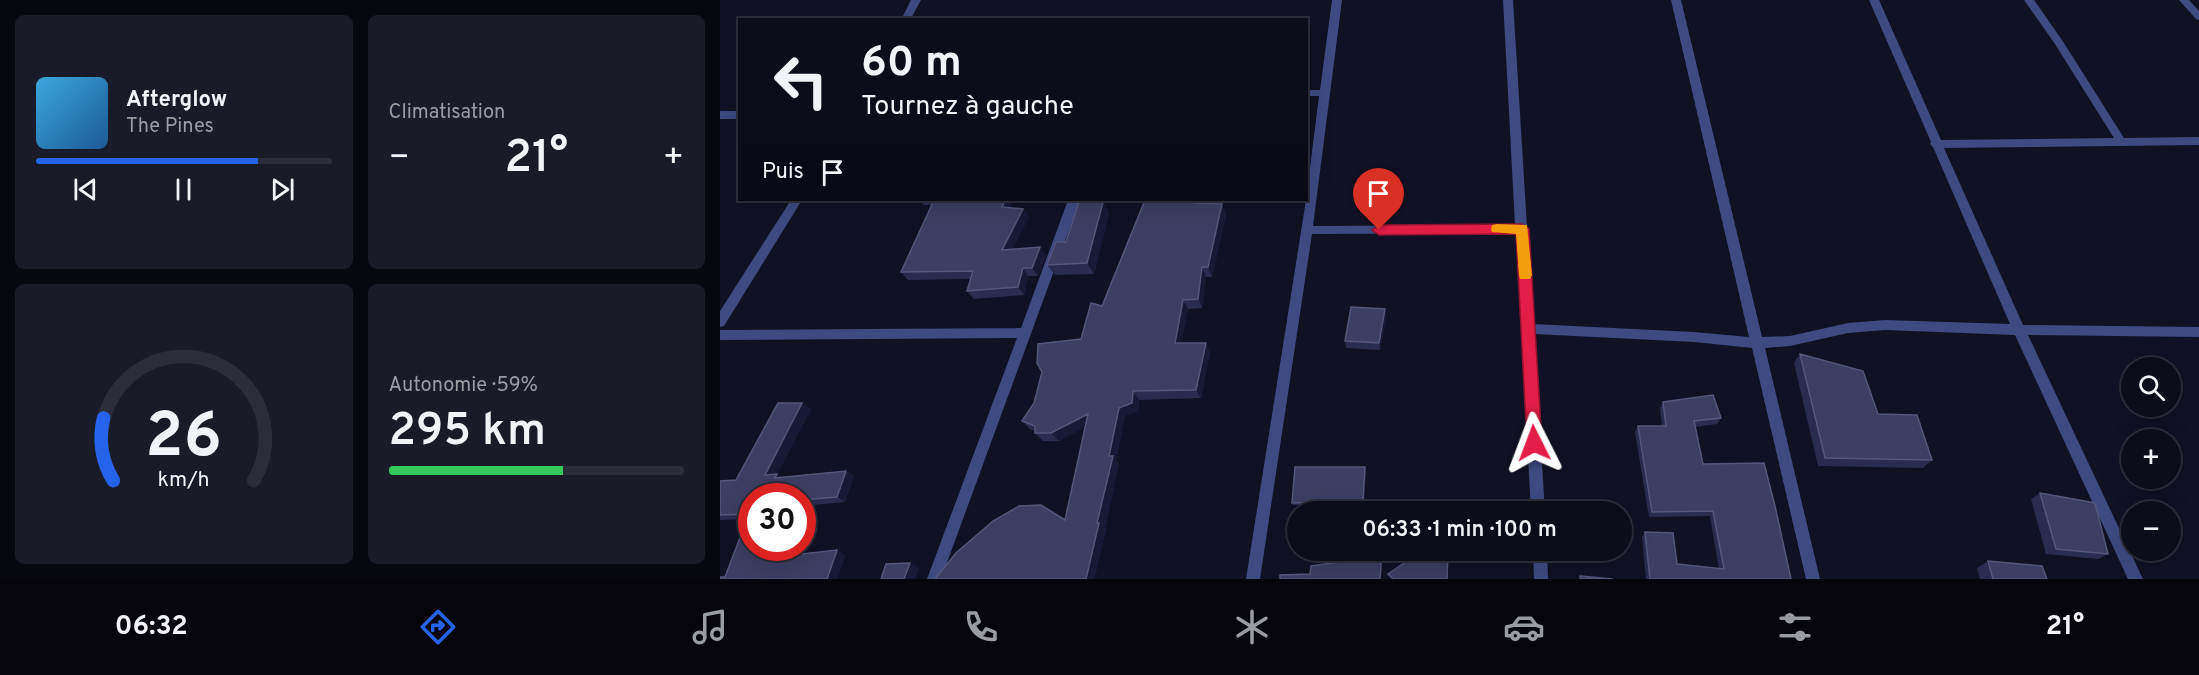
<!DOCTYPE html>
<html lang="fr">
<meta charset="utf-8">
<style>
:root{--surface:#0c0d1b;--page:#1a1b28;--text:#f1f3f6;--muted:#9a9ca3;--line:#2c2d3a;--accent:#2563eb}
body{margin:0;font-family:Overpass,sans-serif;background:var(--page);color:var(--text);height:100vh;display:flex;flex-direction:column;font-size:22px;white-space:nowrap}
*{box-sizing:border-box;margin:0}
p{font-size:20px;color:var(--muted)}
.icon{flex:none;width:33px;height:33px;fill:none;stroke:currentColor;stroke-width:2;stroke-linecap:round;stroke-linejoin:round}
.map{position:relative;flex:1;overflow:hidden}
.panel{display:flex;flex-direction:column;gap:15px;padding:15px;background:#07070f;width:720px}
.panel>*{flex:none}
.guide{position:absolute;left:18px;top:18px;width:570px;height:183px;border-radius:0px;box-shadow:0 6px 24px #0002,0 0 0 2px var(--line);background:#0c0d1b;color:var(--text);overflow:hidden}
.tools{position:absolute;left:1401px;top:357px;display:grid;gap:12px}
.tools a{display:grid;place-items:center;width:60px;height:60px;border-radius:50%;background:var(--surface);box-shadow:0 6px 24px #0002,0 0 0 2px var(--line);font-size:30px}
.speed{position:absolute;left:18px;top:483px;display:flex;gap:12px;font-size:30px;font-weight:700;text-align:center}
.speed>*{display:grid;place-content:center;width:78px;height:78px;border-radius:50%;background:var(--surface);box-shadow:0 6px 24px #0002,0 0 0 2px var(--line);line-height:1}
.speed .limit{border:9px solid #d22;background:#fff;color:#111}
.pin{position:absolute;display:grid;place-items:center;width:51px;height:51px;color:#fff;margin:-62px -26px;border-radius:50% 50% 50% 0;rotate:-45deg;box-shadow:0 0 6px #0007}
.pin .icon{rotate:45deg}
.me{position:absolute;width:66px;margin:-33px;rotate:357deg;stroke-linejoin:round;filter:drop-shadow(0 0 4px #0008)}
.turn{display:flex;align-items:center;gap:21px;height:126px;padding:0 24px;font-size:27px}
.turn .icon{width:78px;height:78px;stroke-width:2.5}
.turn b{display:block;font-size:42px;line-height:51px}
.then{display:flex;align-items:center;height:57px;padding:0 24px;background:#0003;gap:12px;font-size:22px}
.big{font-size:45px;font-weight:600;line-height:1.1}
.panel .widget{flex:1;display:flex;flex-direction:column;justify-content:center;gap:9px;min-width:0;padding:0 21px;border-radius:9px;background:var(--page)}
.panel .dial{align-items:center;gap:0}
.dial svg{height:156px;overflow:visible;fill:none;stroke:var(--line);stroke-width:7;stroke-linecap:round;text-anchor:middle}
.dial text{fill:var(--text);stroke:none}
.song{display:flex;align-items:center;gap:18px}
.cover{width:72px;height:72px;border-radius:9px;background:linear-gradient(135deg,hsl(200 70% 55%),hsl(210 70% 35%))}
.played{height:6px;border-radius:3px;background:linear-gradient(90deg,var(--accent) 75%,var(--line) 75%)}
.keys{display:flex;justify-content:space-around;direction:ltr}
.heat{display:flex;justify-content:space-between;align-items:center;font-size:33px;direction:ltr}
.charge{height:9px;border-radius:4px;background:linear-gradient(90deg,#34c759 59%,var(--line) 0)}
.panel .tiles{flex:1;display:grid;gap:15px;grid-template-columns:repeat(2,1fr)}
.trip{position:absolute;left:567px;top:501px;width:345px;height:60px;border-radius:30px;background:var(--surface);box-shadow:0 6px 24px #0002,0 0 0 2px var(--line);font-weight:600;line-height:60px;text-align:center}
.menu{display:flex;height:96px;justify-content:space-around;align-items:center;background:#05050b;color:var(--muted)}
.menu .icon{width:42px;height:42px}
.menu .selected{color:var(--accent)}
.menu b{font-size:27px;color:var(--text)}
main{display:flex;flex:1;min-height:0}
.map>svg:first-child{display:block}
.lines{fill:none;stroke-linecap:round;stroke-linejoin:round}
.street{fill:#3e4a80;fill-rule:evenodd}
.wall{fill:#2a2b51}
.shaded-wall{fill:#181937}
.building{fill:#3c3e63;stroke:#54567b;stroke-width:1.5}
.route{fill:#e11d48;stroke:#92132f;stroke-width:1.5}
.slow{fill:#f59e0b}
</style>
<main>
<section class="panel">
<div class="tiles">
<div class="widget">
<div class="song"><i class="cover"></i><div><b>Afterglow</b><p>The Pines</p></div></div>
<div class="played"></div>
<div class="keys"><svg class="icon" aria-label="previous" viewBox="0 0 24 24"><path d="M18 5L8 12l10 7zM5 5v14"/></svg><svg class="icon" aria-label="pause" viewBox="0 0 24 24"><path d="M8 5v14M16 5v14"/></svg><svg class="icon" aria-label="next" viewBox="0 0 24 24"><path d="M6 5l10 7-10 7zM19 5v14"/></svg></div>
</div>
<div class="widget"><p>Climatisation</p>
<div class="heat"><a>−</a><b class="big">21°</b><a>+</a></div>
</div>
<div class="widget dial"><svg viewBox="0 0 100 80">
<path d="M14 69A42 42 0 1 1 86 69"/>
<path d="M14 69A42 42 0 0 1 9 37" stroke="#2563eb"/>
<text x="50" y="56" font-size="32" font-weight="700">26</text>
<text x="50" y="72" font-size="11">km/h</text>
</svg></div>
<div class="widget"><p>Autonomie · 59%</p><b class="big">295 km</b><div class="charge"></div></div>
</div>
</section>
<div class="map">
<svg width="1479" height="579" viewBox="0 0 1479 579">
<rect width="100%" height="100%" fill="#101124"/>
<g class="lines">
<path class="street" d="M 191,0 L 201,0 L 190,20 L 181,20 Z
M 612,0 L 622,0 L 593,226 L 795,225 L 783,0 L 793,0 L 813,324 L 974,332 L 1029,337 L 951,0 L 961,0 L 1042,337 L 1070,336 L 1128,323 L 1165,320 L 1290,324 L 1213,147 L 1210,144 L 1211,142 L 1149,0 L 1159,0 L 1221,140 L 1394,138 L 1335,44 L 1304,0 L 1314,0 L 1342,40 L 1404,138 L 1479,137 L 1479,145 L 1224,148 L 1303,325 L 1479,327 L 1479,337 L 1308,335 L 1423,579 L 1408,579 L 1295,335 L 1165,330 L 1128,333 L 1070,346 L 1045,348 L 1100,579 L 1086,579 L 1032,348 L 974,342 L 814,334 L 825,512 L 811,512 L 796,233 L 592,234 L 540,579 L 526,579 L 586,200 L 599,96 L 586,96 L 586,90 L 600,90 Z
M 1459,0 L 1469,0 L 1479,11 L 1479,20 L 1476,19 Z
M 0,111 L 20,111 L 20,119 L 0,119 Z
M 71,200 L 82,200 L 4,326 L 0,327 L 0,311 Z
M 348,200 L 360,200 L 221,579 L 207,579 L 297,338 L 0,340 L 0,330 L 301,328 Z
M 813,550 L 827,550 L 828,579 L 814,579 Z"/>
</g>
<path class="wall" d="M 200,200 L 293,200 L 290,208 L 309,217 L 292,249 L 326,255 L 318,276 L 308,276 L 304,295 L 254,299 L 247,291 L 251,279 L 188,280 L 181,272 L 212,205 L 204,205 Z
M 425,200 L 481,200 L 480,203 L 506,214 L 492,277 L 486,277 L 482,308 L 468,309 L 461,343 L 490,352 L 481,398 L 419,400 L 418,411 L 405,416 L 396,460 L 399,464 L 385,528 L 386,529 L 374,579 L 215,579 L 345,520 L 365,427 L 339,441 L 323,441 L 315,433 L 315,431 L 310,429 L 302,421 L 361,339 L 382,306 Z
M 383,202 L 389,213 L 374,274 L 335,275 L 327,265 L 346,242 Z
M 666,317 L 660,350 L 626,348 L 625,341 Z
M 1080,354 L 1158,414 L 1212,460 L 1203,468 L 1098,466 L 1074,363 Z
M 943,402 L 1001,418 L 997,424 L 975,427 L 983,464 L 1071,579 L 926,579 L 922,537 L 925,532 L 957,564 L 999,569 L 990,516 L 929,517 L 915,432 L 918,426 L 942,426 L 940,408 Z
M 82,403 L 91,409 L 57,474 L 62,477 L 126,471 L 134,476 L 125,502 L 82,506 L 82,496 L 32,496 L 32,548 L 59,548 L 56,557 L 125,555 L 117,579 L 0,579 L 5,577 L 27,519 L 0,520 L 0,481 L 16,480 Z
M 646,470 L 644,504 L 573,505 L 572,503 Z
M 1320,493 L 1388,554 L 1378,559 L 1326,554 L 1311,499 Z
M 1268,561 L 1327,579 L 1260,579 L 1257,568 Z"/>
<path class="shaded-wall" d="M 285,200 L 293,200 L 288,216 L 282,207 Z
M 475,200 L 481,200 L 479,213 L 475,203 Z
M 383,202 L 389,213 L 374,274 L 367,263 Z
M 502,204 L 506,214 L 492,277 L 488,267 Z
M 303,209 L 309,217 L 288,258 L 282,250 Z
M 320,247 L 326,255 L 318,276 L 312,268 Z
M 482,267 L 486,277 L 482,308 L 478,299 Z
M 303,268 L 308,276 L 304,295 L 298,287 Z
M 463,300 L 468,309 L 460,352 L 455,343 Z
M 665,309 L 666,317 L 660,350 L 659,343 Z
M 486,343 L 490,352 L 481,398 L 476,390 Z
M 413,391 L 419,400 L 418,411 L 405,416 L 396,460 L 399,464 L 385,528 L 386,529 L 374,579 L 366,579 L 399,408 Z
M 82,403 L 91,409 L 57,474 L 66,479 L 64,483 L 45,475 Z
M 368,414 L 375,422 L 339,441 L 331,433 Z
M 645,467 L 646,470 L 644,504 L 643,501 Z
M 126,471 L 134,476 L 125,502 L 117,497 Z
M 48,548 L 59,548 L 54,562 L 44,558 Z
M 117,550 L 125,555 L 117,579 L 107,579 Z
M 662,550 L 664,550 L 661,579 L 660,579 Z
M 190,563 L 199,568 L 195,579 L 184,579 Z"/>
<path class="building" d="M 214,200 L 285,200 L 282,207 L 303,209 L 282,250 L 320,247 L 312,268 L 303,268 L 298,287 L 247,291 L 253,271 L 181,272 Z
M 425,200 L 475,200 L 475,203 L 502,204 L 488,267 L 482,267 L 478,299 L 463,300 L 455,343 L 486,343 L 476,390 L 413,391 L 412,403 L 399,408 L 389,456 L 393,456 L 377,523 L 379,523 L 366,579 L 215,579 L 236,553 L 273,521 L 299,506 L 321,505 L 345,520 L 368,414 L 331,433 L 315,433 L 315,426 L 302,421 L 314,403 L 322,372 L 317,363 L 318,344 L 361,339 L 371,303 L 382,306 Z
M 359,202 L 383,202 L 367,263 L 327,265 L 336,242 L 346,242 Z
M 631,307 L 665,309 L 659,343 L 625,341 Z
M 1080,354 L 1143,371 L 1158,414 L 1197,415 L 1212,460 L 1105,458 Z
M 993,395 L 1001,418 L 974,421 L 983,464 L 1044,463 L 1055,506 L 1071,579 L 930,579 L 925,532 L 953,533 L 957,564 L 1004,569 L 993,511 L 932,512 L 918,426 L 946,426 L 943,402 Z
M 58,403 L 82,403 L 45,475 L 57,474 L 55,478 L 126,471 L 117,497 L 82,500 L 82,496 L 32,496 L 32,548 L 48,548 L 44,558 L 117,550 L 107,579 L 0,579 L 0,577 L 5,577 L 29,514 L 0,515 L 0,481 L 16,480 Z
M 575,467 L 645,467 L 643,501 L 572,503 Z
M 1320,493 L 1375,503 L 1388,554 L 1336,549 Z
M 625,509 L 665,510 L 665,512 L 625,512 Z
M 620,550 L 662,550 L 660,579 L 560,579 L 560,575 L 590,574 L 591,566 L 619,562 Z
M 703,550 L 728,550 L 727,579 L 673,579 L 668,574 Z
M 1268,561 L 1322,566 L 1327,579 L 1273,579 Z
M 190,563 L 184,579 L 161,579 L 166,564 Z
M 860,576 L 893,579 L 860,579 Z"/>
<path class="route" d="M 802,224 L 809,229 L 822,443 L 820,448 L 814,450 L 809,448 L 807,443 L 796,234 L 659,235 L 652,230 L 659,225 Z"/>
<path class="slow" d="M 777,224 L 807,225 L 812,275 L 810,279 L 800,279 L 799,275 L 796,234 L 772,232 L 771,229 L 772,225 Z"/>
</svg>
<div class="tools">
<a><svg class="icon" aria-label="search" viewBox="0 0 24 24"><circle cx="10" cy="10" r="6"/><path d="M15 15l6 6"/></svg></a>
<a>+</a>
<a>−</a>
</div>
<div class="speed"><div class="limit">30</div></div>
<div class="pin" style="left:659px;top:230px;background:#d93025"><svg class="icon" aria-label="arrive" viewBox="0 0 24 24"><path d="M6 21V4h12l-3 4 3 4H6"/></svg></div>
<svg class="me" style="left:814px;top:443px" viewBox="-20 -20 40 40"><path d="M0-17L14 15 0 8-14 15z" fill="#e11d48" stroke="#fff" stroke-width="4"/></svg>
<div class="trip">06:33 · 1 min · 100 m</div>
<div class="guide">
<div class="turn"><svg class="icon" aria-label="left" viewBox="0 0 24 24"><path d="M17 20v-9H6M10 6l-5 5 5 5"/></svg><div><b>60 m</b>Tournez à gauche</div></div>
<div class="then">Puis<svg class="icon" aria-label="arrive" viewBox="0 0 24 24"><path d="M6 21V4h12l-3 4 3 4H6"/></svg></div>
</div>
</div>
</main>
<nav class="menu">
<b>06:32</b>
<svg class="icon selected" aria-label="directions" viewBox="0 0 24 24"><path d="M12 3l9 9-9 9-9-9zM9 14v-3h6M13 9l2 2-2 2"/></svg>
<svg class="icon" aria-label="music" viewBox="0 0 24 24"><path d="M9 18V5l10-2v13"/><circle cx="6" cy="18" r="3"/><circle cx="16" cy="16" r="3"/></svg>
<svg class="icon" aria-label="phone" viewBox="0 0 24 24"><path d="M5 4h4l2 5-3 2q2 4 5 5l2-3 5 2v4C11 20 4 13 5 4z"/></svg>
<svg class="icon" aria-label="climate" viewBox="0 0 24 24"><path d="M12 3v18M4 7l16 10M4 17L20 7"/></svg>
<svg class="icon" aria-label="car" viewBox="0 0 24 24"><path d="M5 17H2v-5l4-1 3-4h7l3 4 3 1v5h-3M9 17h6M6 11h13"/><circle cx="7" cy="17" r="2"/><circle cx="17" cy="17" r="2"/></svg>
<svg class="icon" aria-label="filters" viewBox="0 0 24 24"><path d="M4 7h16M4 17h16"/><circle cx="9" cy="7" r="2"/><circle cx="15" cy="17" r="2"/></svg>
<b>21°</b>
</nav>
